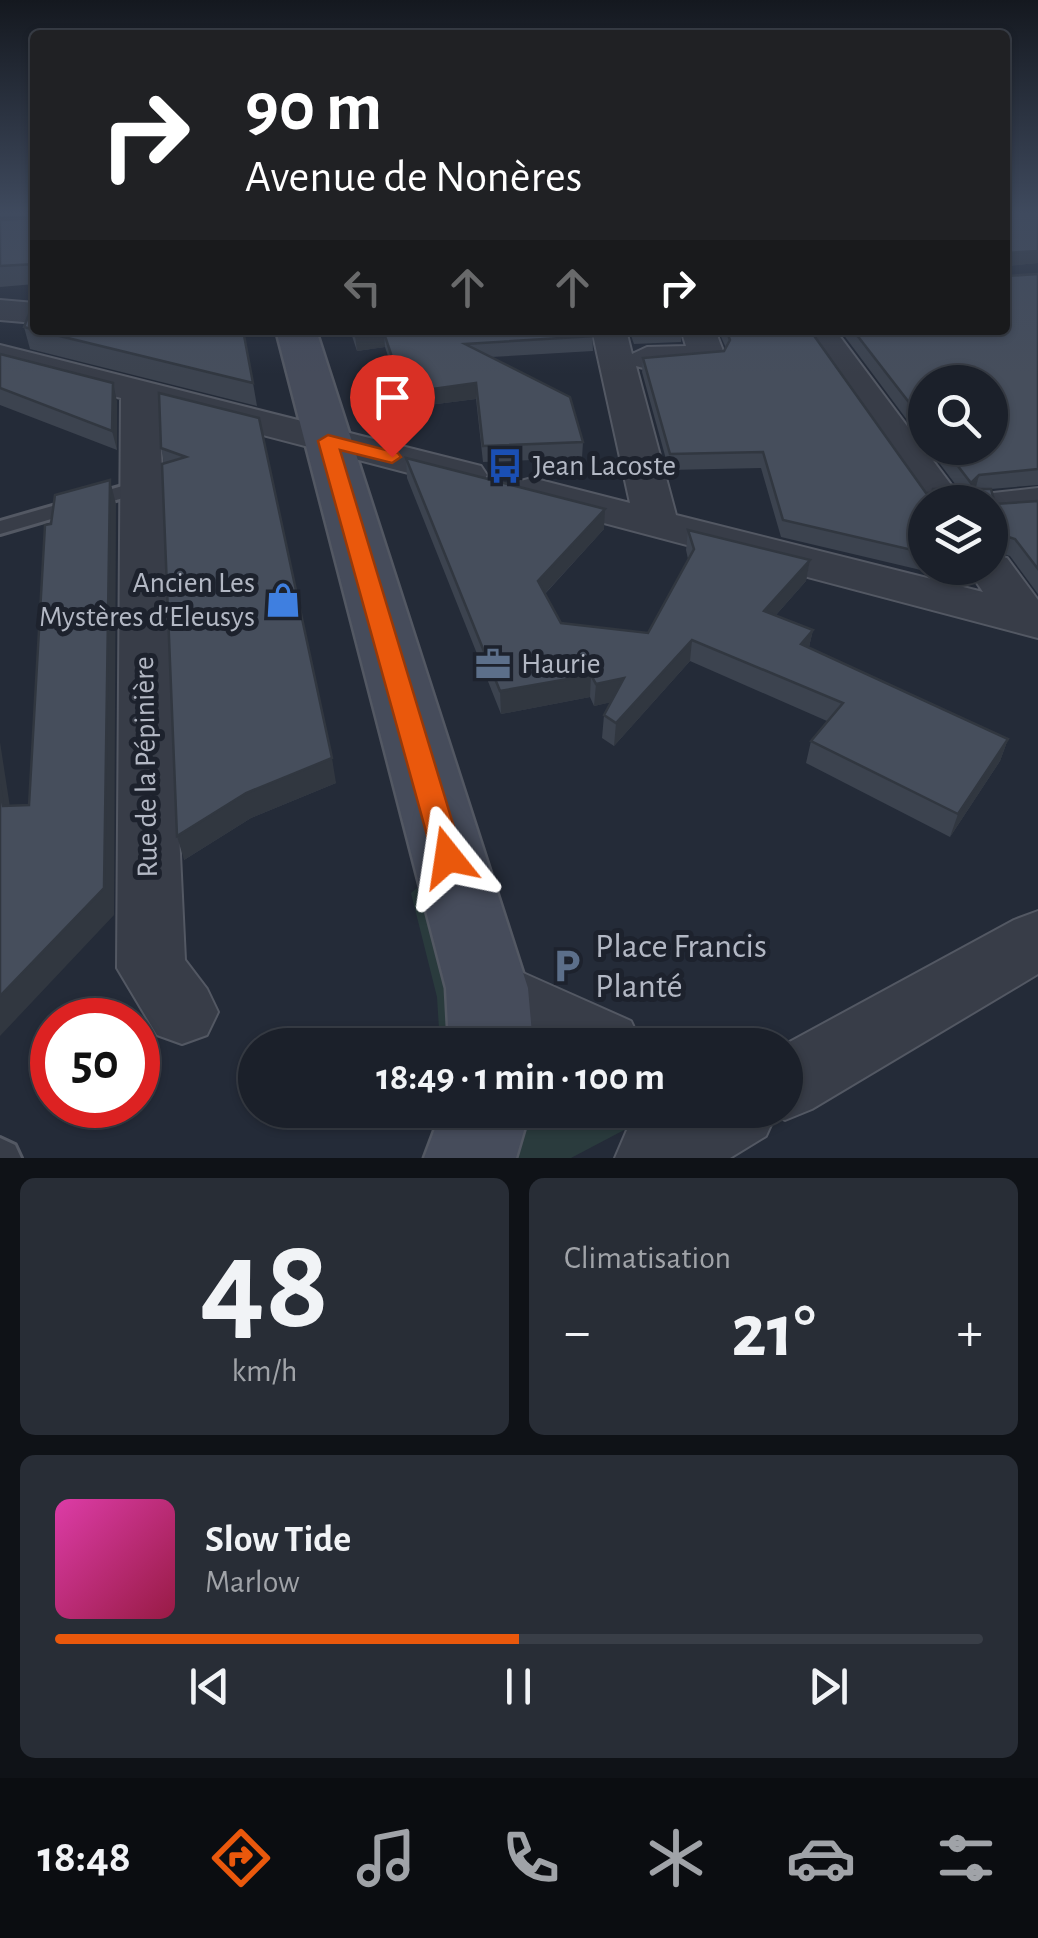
<!DOCTYPE html>
<html lang="fr">
<meta charset="utf-8">
<style>
:root{--surface:#1b202a;--page:#282d36;--text:#f1f3f6;--muted:#a0a3a8;--line:#393e47;--accent:#ea580c}
body{margin:0;font-family:"Alegreya Sans",sans-serif;background:var(--page);color:var(--text);height:100vh;display:flex;flex-direction:column;font-size:38px;white-space:nowrap}
*{box-sizing:border-box;margin:0}
p{font-size:32px;color:var(--muted)}
.icon{flex:none;width:55px;height:55px;fill:none;stroke:currentColor;stroke-width:2;stroke-linecap:round;stroke-linejoin:round}
.map{position:relative;height:1158px;overflow:hidden}
.details{display:flex;flex-direction:column;gap:20px;padding:20px;background:#0f1217;flex:1}
.details>*{flex:none}
.guide{position:absolute;left:30px;top:30px;width:980px;height:305px;border-radius:10px;box-shadow:0 2px 8px #0004,0 0 0 2px var(--line);background:#202124;color:#fff;overflow:hidden}
.fabs{position:absolute;left:908px;top:365px;display:grid;gap:20px}
.fabs a{display:grid;place-items:center;width:100px;height:100px;border-radius:50%;background:var(--surface);box-shadow:0 2px 8px #0004,0 0 0 2px var(--line);font-size:50px}
.speed{position:absolute;left:30px;top:998px;display:flex;gap:20px;font-size:50px;font-weight:700;text-align:center}
.speed>*{display:grid;place-content:center;width:130px;height:130px;border-radius:50%;background:var(--surface);box-shadow:0 2px 8px #0004,0 0 0 2px var(--line);line-height:1}
.speed .limit{border:15px solid #d22;background:#fff;color:#111}
.pin{position:absolute;display:grid;place-items:center;width:85px;height:85px;color:#fff;margin:-102px -42px;border-radius:50% 50% 50% 0;rotate:-45deg;box-shadow:0 0 10px #0007}
.pin .icon{rotate:45deg}
.me{position:absolute;width:110px;margin:-55px;rotate:345deg;stroke-linejoin:round;filter:drop-shadow(0 0 8px #0008)}
.turn{display:flex;align-items:center;gap:35px;height:210px;padding:0 50px;font-size:45px}
.turn .icon{width:130px;height:130px;stroke-width:2.5}
.turn b{display:block;font-size:70px;line-height:85px}
.lanes{display:flex;align-items:center;height:95px;padding:0 50px;background:#0003;justify-content:center;gap:50px;direction:ltr}
.lanes .off{opacity:.35}
.big{font-size:75px;font-weight:700;line-height:1.1}
.details .tile{flex:1;display:flex;flex-direction:column;justify-content:center;gap:15px;min-width:0;padding:0 35px;border-radius:15px;background:var(--page)}
.details .dial{align-items:center;gap:0}
.dial b{font-size:130px;line-height:1}
.song{display:flex;align-items:center;gap:30px}
.cover{width:120px;height:120px;border-radius:15px;background:linear-gradient(135deg,hsl(320 70% 55%),hsl(340 70% 35%))}
.played{height:10px;border-radius:5px;background:linear-gradient(90deg,var(--accent) 50%,var(--line) 50%)}
.keys{display:flex;justify-content:space-around;direction:ltr}
.heat{display:flex;justify-content:space-between;align-items:center;font-size:55px;direction:ltr}
.details .tiles{flex:1;display:grid;gap:20px;grid-template-columns:1fr 1fr}
.tile:last-child{grid-column:span 2}
.trip{position:absolute;left:238px;top:1028px;width:565px;height:100px;border-radius:50px;background:var(--surface);box-shadow:0 2px 8px #0004,0 0 0 2px var(--line);font-weight:700;line-height:100px;text-align:center}
.dock{display:flex;height:160px;justify-content:space-around;align-items:center;background:#0b0d11;color:var(--muted)}
.dock .icon{width:70px;height:70px}
.dock .active{color:var(--accent)}
.dock b{font-size:45px;color:var(--text)}
.map>svg:first-child{display:block}
.green{fill:#2a3b3d}
.lines{fill:none;stroke-linecap:round;stroke-linejoin:round}
.service-casing{stroke:#535863;stroke-width:6}
.minor-casing{stroke:#535863;stroke-width:4}
.secondary-casing{stroke:#535863;stroke-width:5}
.service{fill:#383d48;fill-rule:evenodd}
.minor{fill:#383d48;fill-rule:evenodd}
.secondary{fill:#464c5b;fill-rule:evenodd}
.wall{fill:#3c434f}
.shaded-wall{fill:#313740}
.building{fill:#464e5c;stroke:#313740;stroke-width:2.5}
.route{fill:#ea580c;stroke:#983908;stroke-width:2.5}
.labels{text-anchor:middle;dominant-baseline:central;stroke-width:10;stroke-linejoin:round;paint-order:stroke}
.poi-label{font-size:30px;fill:#b3b8c4;stroke:#1d222d;text-anchor:start}
.street-label{font-size:30px;fill:#b3b8c4;stroke:#1d222d}
.near-poi-label{font-size:35px;fill:#b3b8c4;stroke:#1d222d;text-anchor:start}
</style>
<div class="map">
<svg width="1038" height="1158" viewBox="0 0 1038 1158">
<rect width="100%" height="100%" fill="#242b38"/>
<path class="green" d="M 417,888 L 424,890 L 453,989 L 457,1045 L 440,1045 L 437,997 L 411,893 Z
M 528,1110 L 662,1110 L 571,1158 L 517,1158 Z"/>
<g class="lines">
<defs>
<path id="service" d="M 140,481 L 150,487 L 147,491 L 0,534 L 0,521 Z
M 0,1138 L 15,1145 L 21,1158 L 0,1158 Z"/>
<path id="minor" d="M 0,300 L 35,303 L 35,323 L 0,320 Z
M 592,330 L 626,330 L 632,354 L 647,347 L 686,346 L 681,330 L 715,330 L 725,356 L 719,363 L 647,369 L 636,366 L 676,515 L 983,592 L 967,568 L 990,568 L 990,554 L 1007,558 L 1038,600 L 1038,638 L 517,500 L 511,491 L 517,482 L 532,478 L 630,503 Z
M 801,330 L 835,330 L 964,502 L 925,502 L 925,507 Z
M 0,345 L 481,466 L 487,475 L 481,484 L 466,488 L 159,408 L 185,960 L 207,989 L 218,1012 L 207,1035 L 182,1044 L 157,1035 L 117,968 L 121,398 L 0,367 Z
M 1038,488 L 1038,514 L 990,517 L 990,502 L 969,502 L 975,495 Z
M 1038,911 L 1038,974 L 812,1109 L 785,1120 L 775,1116 L 766,1136 L 730,1158 L 615,1158 L 627,1130 L 664,1110 L 785,1110 L 784,1045 L 1014,920 Z
M 487,957 L 631,1021 L 642,1045 L 532,1045 L 462,1010 L 452,988 L 462,966 Z"/>
<path id="secondary" d="M 276,330 L 316,330 L 528,988 L 533,1045 L 449,1045 L 446,988 Z
M 442,1110 L 530,1110 L 516,1158 L 424,1158 Z"/>
</defs>
<use href="#service" class="service-casing"/>
<use href="#minor" class="minor-casing"/>
<use href="#secondary" class="secondary-casing"/>
<use href="#service" class="service"/>
<use href="#minor" class="minor"/>
<use href="#secondary" class="secondary"/>
</g>
<path class="wall" d="M 0,212 L 35,212 L 35,284 L 0,287 L 0,220 L 33,218 L 33,216 L 0,217 Z
M 1005,212 L 1038,212 L 1038,263 L 1006,266 L 1006,276 L 1038,274 L 1038,485 L 991,489 L 995,504 L 1038,501 L 1038,594 L 1010,556 L 991,550 L 990,552 L 990,502 L 925,502 L 925,568 L 971,568 L 968,576 L 963,580 L 781,537 L 761,468 L 669,470 L 642,372 L 643,358 L 724,351 L 726,348 L 718,330 L 810,330 L 926,493 L 959,489 L 928,448 L 990,448 L 925,382 L 925,444 L 840,330 L 1005,330 Z
M 24,327 L 253,383 L 257,406 L 30,349 Z
M 350,330 L 592,330 L 593,351 L 491,357 L 583,442 L 582,458 L 483,462 L 476,399 L 405,408 L 385,347 L 357,351 Z
M 629,330 L 682,330 L 681,342 L 634,344 Z
M 0,354 L 117,401 L 117,450 L 0,405 Z
M 159,393 L 336,783 L 251,818 L 184,860 L 164,463 L 161,448 Z
M 406,458 L 604,529 L 545,594 L 561,623 L 648,633 L 688,559 L 686,550 L 688,530 L 810,560 L 806,581 L 776,615 L 813,630 L 809,647 L 1008,739 L 1000,761 L 950,837 L 806,763 L 811,741 L 827,721 L 690,661 L 614,746 L 602,738 L 604,715 L 611,702 L 594,706 L 590,697 L 501,714 L 407,478 Z"/>
<path class="shaded-wall" d="M 1038,251 L 1038,263 L 1005,266 L 1006,253 Z
M 384,333 L 385,347 L 357,351 L 355,336 Z
M 113,383 L 117,401 L 117,450 L 112,431 Z
M 476,383 L 476,399 L 405,408 L 404,393 Z
M 979,475 L 975,491 L 967,499 L 971,483 Z
M 110,480 L 116,504 L 114,915 L 0,1036 L 0,996 Z
M 605,509 L 604,529 L 537,602 L 538,581 Z
M 810,560 L 806,581 L 761,632 L 764,611 Z
M 967,568 L 971,568 L 968,576 L 963,580 Z
M 813,630 L 808,651 L 801,644 Z
M 692,640 L 690,661 L 614,746 L 616,723 Z
M 591,675 L 590,697 L 501,714 L 500,691 Z
M 624,678 L 622,700 L 594,706 L 596,684 Z
M 1008,739 L 1000,761 L 950,837 L 958,814 Z
M 0,742 L 14,833 L 3,806 L 0,785 Z
M 332,758 L 336,783 L 251,818 L 184,860 L 177,836 L 246,793 Z"/>
<path class="building" d="M 33,212 L 35,212 L 35,264 L 0,266 L 0,220 L 33,218 Z
M 1005,212 L 1038,212 L 1038,251 L 1006,253 L 1006,276 L 1038,274 L 1038,469 L 979,475 L 971,483 L 944,448 L 990,448 L 990,382 L 925,382 L 925,423 L 853,330 L 1005,330 Z
M 35,299 L 35,330 L 24,327 Z
M 35,330 L 243,330 L 253,383 Z
M 353,330 L 592,330 L 593,336 L 465,344 L 570,397 L 583,442 L 483,446 L 476,383 L 404,393 L 384,333 L 355,336 Z
M 726,330 L 810,330 L 926,493 L 932,493 L 933,489 L 991,489 L 995,504 L 1038,501 L 1038,569 L 1015,539 L 996,533 L 990,547 L 990,502 L 925,502 L 925,553 L 783,520 L 763,452 L 670,454 L 643,358 L 724,351 L 730,340 Z
M 0,354 L 113,383 L 112,431 L 0,388 Z
M 159,393 L 259,418 L 332,758 L 246,793 L 177,836 L 162,464 L 186,457 L 161,448 Z
M 406,458 L 605,509 L 538,581 L 561,623 L 648,633 L 694,549 L 688,530 L 810,560 L 764,611 L 813,630 L 801,644 L 1008,739 L 958,814 L 811,741 L 843,703 L 692,640 L 616,723 L 604,715 L 624,678 L 596,684 L 591,675 L 500,691 Z
M 110,480 L 104,888 L 0,996 L 0,785 L 3,806 L 29,805 L 45,525 L 51,524 L 55,495 Z"/>
<linearGradient id="sky" x2="0" y2="1"><stop stop-color="#14181f"/><stop offset="0.57" stop-color="#3f4a5e"/><stop offset="1" stop-color="#3f4a5e" stop-opacity="0"/></linearGradient>
<rect width="1038" height="374" fill="url(#sky)"/>
<path class="route" d="M 328,435 L 398,453 L 401,457 L 392,463 L 340,450 L 463,857 L 458,865 L 448,869 L 437,865 L 433,857 L 318,441 Z"/>
<defs>
<symbol id="bus-bare" viewBox="-9 -9 18 18"><path d="M-5-6H5V4H4V6H2V4H-2V6H-4V4H-5ZM-3.5-4V0h7V-4ZM-3.5 1.2v1.5H-2V1.2ZM2 1.2v1.5H3.5V1.2Z" fill="#1a4fb4" stroke="#1d222d" stroke-width="2.5" paint-order="stroke"/></symbol>
<symbol id="shop-bare" viewBox="-9 -9 18 18"><path d="M-5-2.5h2.3a2.7 3.5 0 0 1 5.4 0H5L5.5 6h-11ZM-1.5-2.5h3a1.5 2.3 0 0 0-3 0Z" fill="#3f7fe0" stroke="#1d222d" stroke-width="2.5" paint-order="stroke"/></symbol>
<symbol id="office-bare" viewBox="-9 -9 18 18"><path d="M-6-3h4V-5.5h4V-3h4V5H-6ZM-1-4.5V-3h2v-1.5ZM-6 0V1H6V0Z" fill="#5c6f8a" stroke="#1d222d" stroke-width="2.5" paint-order="stroke"/></symbol>
<symbol id="parking-bare" viewBox="-9 -9 18 18"><path d="M-3.5-5.5H1a3.5 3.5 0 0 1 0 7H-1V5.5H-3.5ZM-1-3.4V-.6H.8a1.4 1.4 0 0 0 0-2.8Z" fill="#5c6f8a" stroke="#1d222d" stroke-width="2.5" paint-order="stroke"/></symbol>
</defs>
<g fill-rule="evenodd">
<use href="#bus-bare" x="480" y="441" width="50" height="50"/>
<use href="#shop-bare" x="258" y="575" width="50" height="50"/>
<use href="#office-bare" x="468" y="639" width="50" height="50"/>
<use href="#parking-bare" x="542" y="941" width="50" height="50"/>
</g>
<g class="labels">
<g class="poi-label">
<text x="533" y="466">Jean Lacoste</text>
<text x="255" y="583" text-anchor="end">Ancien Les<tspan x="255" dy="34">Mystères d'Eleusys</tspan></text>
<text x="521" y="664">Haurie</text>
</g>
<g class="street-label">
<text transform="translate(146 767) rotate(-91)">Rue de la Pépinière</text>
</g>
<g class="near-poi-label">
<text x="595" y="946">Place Francis<tspan x="595" dy="40">Planté</tspan></text>
</g>
</g>
</svg>
<div class="fabs">
<a><svg class="icon" aria-label="search" viewBox="0 0 24 24"><circle cx="10" cy="10" r="6"/><path d="M15 15l6 6"/></svg></a>
<a><svg class="icon" aria-label="layers" viewBox="0 0 24 24"><path d="M12 4l9 5-9 5-9-5zM3 14l9 5 9-5"/></svg></a>
</div>
<div class="speed"><div class="limit">50</div></div>
<div class="pin" style="left:392px;top:457px;background:#d93025"><svg class="icon" aria-label="arrive" viewBox="0 0 24 24"><path d="M6 21V4h12l-3 4 3 4H6"/></svg></div>
<svg class="me" style="left:448px;top:857px" viewBox="-20 -20 40 40"><path d="M0-17L14 15 0 8-14 15z" fill="#ea580c" stroke="#fff" stroke-width="4"/></svg>
<div class="trip">18:49 · 1 min · 100 m</div>
<div class="guide">
<div class="turn"><svg class="icon" aria-label="right" viewBox="0 0 24 24"><path d="M7 20v-9h11M14 6l5 5-5 5"/></svg><div><b>90 m</b>Avenue de Nonères</div></div>
<div class="lanes"><svg class="icon off" aria-label="left" viewBox="0 0 24 24"><path d="M17 20v-9H6M10 6l-5 5 5 5"/></svg><svg class="icon off" aria-label="ahead" viewBox="0 0 24 24"><path d="M12 20V5M6 11l6-6 6 6"/></svg><svg class="icon off" aria-label="ahead" viewBox="0 0 24 24"><path d="M12 20V5M6 11l6-6 6 6"/></svg><svg class="icon" aria-label="right" viewBox="0 0 24 24"><path d="M7 20v-9h11M14 6l5 5-5 5"/></svg></div>
</div>
</div>
<section class="details">
<div class="tiles">
<div class="tile dial"><b>48</b><p>km/h</p></div>
<div class="tile"><p>Climatisation</p>
<div class="heat"><a>−</a><b class="big">21°</b><a>+</a></div>
</div>
<div class="tile">
<div class="song"><i class="cover"></i><div><b>Slow Tide</b><p>Marlow</p></div></div>
<div class="played"></div>
<div class="keys"><svg class="icon" aria-label="previous" viewBox="0 0 24 24"><path d="M18 5L8 12l10 7zM5 5v14"/></svg><svg class="icon" aria-label="pause" viewBox="0 0 24 24"><path d="M8 5v14M16 5v14"/></svg><svg class="icon" aria-label="next" viewBox="0 0 24 24"><path d="M6 5l10 7-10 7zM19 5v14"/></svg></div>
</div>
</div>
</section>
<nav class="dock">
<b>18:48</b>
<svg class="icon active" aria-label="directions" viewBox="0 0 24 24"><path d="M12 3l9 9-9 9-9-9zM9 14v-3h6M13 9l2 2-2 2"/></svg>
<svg class="icon" aria-label="music" viewBox="0 0 24 24"><path d="M9 18V5l10-2v13"/><circle cx="6" cy="18" r="3"/><circle cx="16" cy="16" r="3"/></svg>
<svg class="icon" aria-label="phone" viewBox="0 0 24 24"><path d="M5 4h4l2 5-3 2q2 4 5 5l2-3 5 2v4C11 20 4 13 5 4z"/></svg>
<svg class="icon" aria-label="climate" viewBox="0 0 24 24"><path d="M12 3v18M4 7l16 10M4 17L20 7"/></svg>
<svg class="icon" aria-label="car" viewBox="0 0 24 24"><path d="M5 17H2v-5l4-1 3-4h7l3 4 3 1v5h-3M9 17h6M6 11h13"/><circle cx="7" cy="17" r="2"/><circle cx="17" cy="17" r="2"/></svg>
<svg class="icon" aria-label="filters" viewBox="0 0 24 24"><path d="M4 7h16M4 17h16"/><circle cx="9" cy="7" r="2"/><circle cx="15" cy="17" r="2"/></svg>
</nav>
